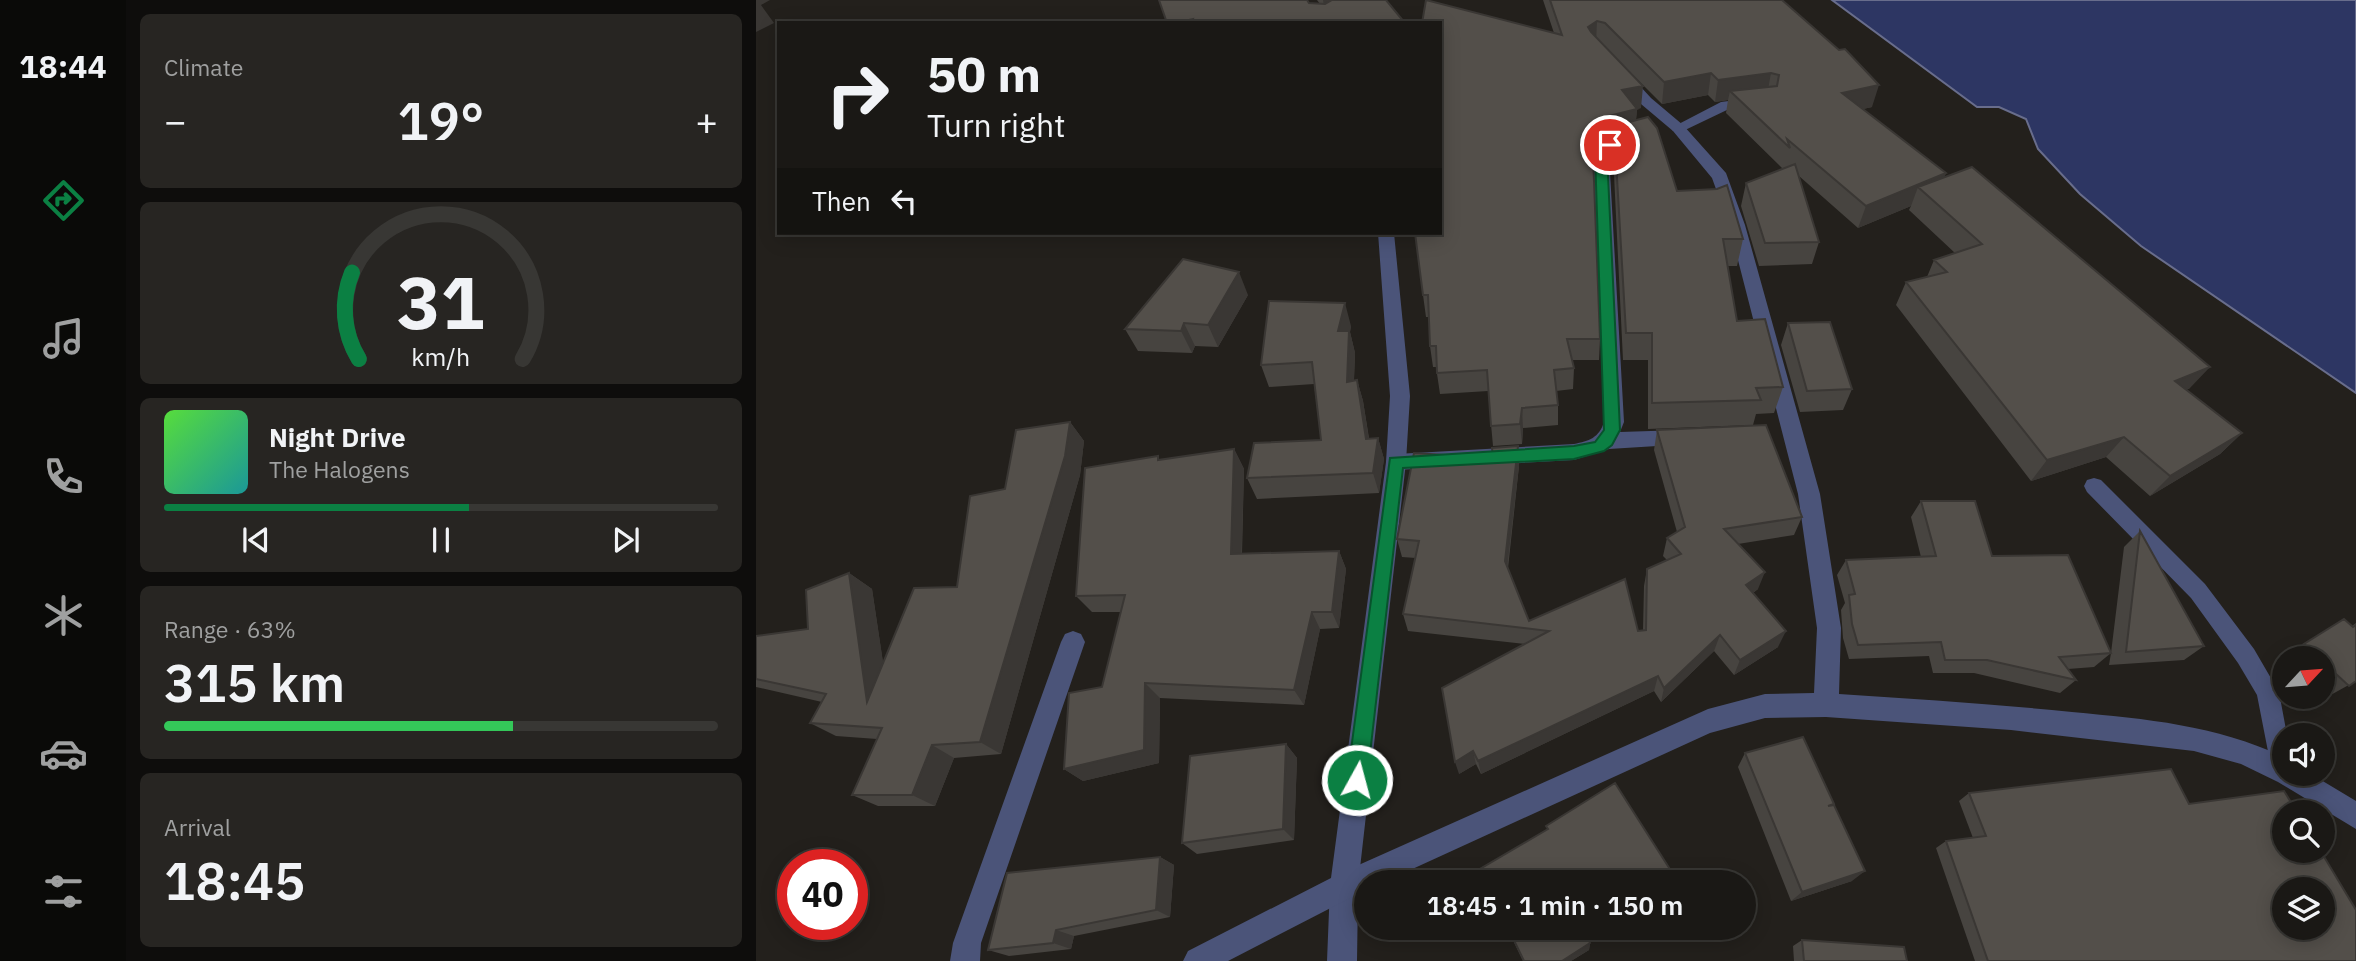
<!DOCTYPE html>
<meta charset="utf-8">
<style>
:root{--surface:#1a1815;--page:#272522;--text:#f1f3f6;--muted:#9fa0a0;--line:#383734;--accent:#0b8043}
body{margin:0;font-family:"IBM Plex Sans",sans-serif;background:var(--page);color:var(--text);height:100vh;display:flex;flex-direction:column;font-size:26px;white-space:nowrap}
*{box-sizing:border-box;margin:0}
p{font-size:23px;color:var(--muted)}
.icon{flex:none;width:38px;height:38px;fill:none;stroke:currentColor;stroke-width:2;stroke-linecap:round;stroke-linejoin:round}
.map{position:relative;flex:1;overflow:hidden}
.side{display:flex;flex-direction:column;gap:14px;padding:14px;background:#0e0d0c;width:630px}
.side>*{flex:none}
.hud{position:absolute;left:21px;top:21px;width:665px;height:214px;border-radius:0px;box-shadow:0 4px 18px #0003,0 0 0 2px var(--line);background:#1a1815;color:var(--text);overflow:hidden}
.needle{width:46px;rotate:64deg}
.tools{position:absolute;left:1516px;top:646px;display:grid;gap:14px}
.tools a{display:grid;place-items:center;width:63px;height:63px;border-radius:50%;background:var(--surface);box-shadow:0 4px 18px #0003,0 0 0 2px var(--line);font-size:35px}
.speed{position:absolute;left:21px;top:849px;display:flex;gap:14px;font-size:35px;font-weight:700;text-align:center}
.speed>*{display:grid;place-content:center;width:91px;height:91px;border-radius:50%;background:var(--surface);box-shadow:0 4px 18px #0003,0 0 0 2px var(--line);line-height:1}
.speed .limit{border:10px solid #d22;background:#fff;color:#111}
.pin{position:absolute;display:grid;place-items:center;width:60px;height:60px;color:#fff;margin:-30px;border:4px solid #fff;border-radius:50%;box-shadow:0 2px 7px #0007}
.me{position:absolute;width:77px;margin:-38px;rotate:7deg;stroke-linejoin:round;filter:drop-shadow(0 0 5px #0008)}
.turn{display:flex;align-items:center;gap:24px;height:147px;padding:0 35px;font-size:32px}
.turn .icon{width:91px;height:91px;stroke-width:2.5}
.turn b{display:block;font-size:49px;line-height:60px}
.then{display:flex;align-items:center;height:66px;padding:0 35px;background:#0003;gap:14px;font-size:26px}
.big{font-size:52px;font-weight:600;line-height:1.1}
.side .tile{flex:1;display:flex;flex-direction:column;justify-content:center;gap:10px;min-width:0;padding:0 24px;border-radius:10px;background:var(--page)}
.side .dial{align-items:center;gap:0}
.dial svg{height:182px;overflow:visible;fill:none;stroke:var(--line);stroke-width:7;stroke-linecap:round;text-anchor:middle}
.dial text{fill:var(--text);stroke:none}
.song{display:flex;align-items:center;gap:21px}
.cover{width:84px;height:84px;border-radius:10px;background:linear-gradient(135deg,hsl(110 70% 55%),hsl(180 70% 35%))}
.played{height:7px;border-radius:4px;background:linear-gradient(90deg,var(--accent) 55%,var(--line) 55%)}
.keys{display:flex;justify-content:space-around;direction:ltr}
.heat{display:flex;justify-content:space-between;align-items:center;font-size:38px;direction:ltr}
.charge{height:10px;border-radius:5px;background:linear-gradient(90deg,#34c759 63%,var(--line) 0)}
.trip{position:absolute;left:598px;top:870px;width:402px;height:70px;border-radius:35px;background:var(--surface);box-shadow:0 4px 18px #0003,0 0 0 2px var(--line);font-weight:600;line-height:70px;text-align:center}
main{display:flex;flex:1;min-height:0}
.tabs{display:flex;flex-direction:column;width:126px;justify-content:space-around;align-items:center;background:#0a0a08;color:var(--muted)}
.tabs .icon{width:49px;height:49px}
.tabs .on{color:var(--accent)}
.tabs b{font-size:32px;color:var(--text)}
.map>svg:first-child{display:block}
.water{fill:#2d3663;stroke:#686d8c;stroke-width:2}
.lines{fill:none;stroke-linecap:round;stroke-linejoin:round}
.service{fill:#4b5479;fill-rule:evenodd}
.minor{fill:#4b5479;fill-rule:evenodd}
.tertiary{fill:#4b5479;fill-rule:evenodd}
.wall{fill:#474440}
.shaded-wall{fill:#3a3734}
.building{fill:#534f4a;stroke:#3a3734;stroke-width:2;fill-rule:evenodd}
.route{fill:#0b8043;stroke:#07532c;stroke-width:2}
</style>
<main>
<nav class="tabs">
<b>18:44</b>
<svg class="icon on" aria-label="directions" viewBox="0 0 24 24"><path d="M12 3l9 9-9 9-9-9zM9 14v-3h6M13 9l2 2-2 2"/></svg>
<svg class="icon" aria-label="music" viewBox="0 0 24 24"><path d="M9 18V5l10-2v13"/><circle cx="6" cy="18" r="3"/><circle cx="16" cy="16" r="3"/></svg>
<svg class="icon" aria-label="phone" viewBox="0 0 24 24"><path d="M5 4h4l2 5-3 2q2 4 5 5l2-3 5 2v4C11 20 4 13 5 4z"/></svg>
<svg class="icon" aria-label="climate" viewBox="0 0 24 24"><path d="M12 3v18M4 7l16 10M4 17L20 7"/></svg>
<svg class="icon" aria-label="car" viewBox="0 0 24 24"><path d="M5 17H2v-5l4-1 3-4h7l3 4 3 1v5h-3M9 17h6M6 11h13"/><circle cx="7" cy="17" r="2"/><circle cx="17" cy="17" r="2"/></svg>
<svg class="icon" aria-label="filters" viewBox="0 0 24 24"><path d="M4 7h16M4 17h16"/><circle cx="9" cy="7" r="2"/><circle cx="15" cy="17" r="2"/></svg>
</nav>
<section class="side">
<div class="tile"><p>Climate</p>
<div class="heat"><a>−</a><b class="big">19°</b><a>+</a></div>
</div>
<div class="tile dial"><svg viewBox="0 0 100 80">
<path d="M14 69A42 42 0 1 1 86 69"/>
<path d="M14 69A42 42 0 0 1 11 31" stroke="#0b8043"/>
<text x="50" y="56" font-size="32" font-weight="700">31</text>
<text x="50" y="72" font-size="11">km/h</text>
</svg></div>
<div class="tile">
<div class="song"><i class="cover"></i><div><b>Night Drive</b><p>The Halogens</p></div></div>
<div class="played"></div>
<div class="keys"><svg class="icon" aria-label="previous" viewBox="0 0 24 24"><path d="M18 5L8 12l10 7zM5 5v14"/></svg><svg class="icon" aria-label="pause" viewBox="0 0 24 24"><path d="M8 5v14M16 5v14"/></svg><svg class="icon" aria-label="next" viewBox="0 0 24 24"><path d="M6 5l10 7-10 7zM19 5v14"/></svg></div>
</div>
<div class="tile"><p>Range · 63%</p><b class="big">315 km</b><div class="charge"></div></div>
<div class="tile"><p>Arrival</p><b class="big">18:45</b></div>
</section>
<div class="map">
<svg width="1600" height="961" viewBox="0 0 1600 961">
<rect width="100%" height="100%" fill="#23201c"/>
<path class="water" d="M 1076,0 L 1600,0 L 1600,393 L 1385,246 L 1324,194 L 1282,149 L 1270,119 L 1243,107 L 1221,107 Z"/>
<g class="lines">
<path class="service" d="M 996,98 L 1001,99 L 1001,105 L 973,109 L 927,131 L 917,131 L 915,128 L 965,102 Z
M 1338,478 L 1345,480 L 1449,584 L 1498,649 L 1523,692 L 1531,735 L 1528,735 L 1528,774 L 1535,774 L 1533,777 L 1525,781 L 1517,777 L 1501,695 L 1482,663 L 1435,598 L 1331,492 L 1328,486 L 1331,480 Z"/>
<path class="minor" d="M 867,72 L 872,73 L 895,98 L 927,125 L 970,173 L 989,225 L 1064,494 L 1085,628 L 1083,694 C 1161,699 1238,704 1316,712 C 1391,719 1459,725 1528,757 L 1528,774 L 1555,774 L 1600,801 L 1600,829 L 1522,782 L 1485,764 L 1438,751 L 1255,730 L 1070,717 L 1009,718 L 954,733 L 628,882 L 611,882 L 611,890 L 602,894 L 601,961 L 571,961 L 574,886 L 578,876 L 952,709 L 1009,694 L 1058,693 L 1061,628 L 1042,494 L 973,225 L 956,178 L 917,131 L 885,104 L 862,79 L 860,76 Z
M 883,132 L 891,137 L 888,140 L 859,148 L 853,154 L 868,422 L 864,432 L 926,430 L 933,432 L 936,438 L 933,444 L 853,449 L 818,460 L 640,470 L 633,468 L 630,462 L 633,456 L 640,454 L 818,444 C 833,441 843,438 848,422 L 837,153 L 849,142 Z
M 317,631 L 325,634 L 329,642 L 225,943 L 224,961 L 194,961 L 197,943 L 305,642 L 309,634 Z"/>
<path class="tertiary" d="M 622,233 L 638,233 L 654,396 L 650,462 L 602,886 L 598,896 L 472,961 L 427,961 L 432,951 L 575,878 L 630,462 L 634,396 Z"/>
</g>
<path class="wall" d="M 561,0 L 630,0 L 649,23 L 553,3 L 564,4 Z
M 787,0 L 1026,0 L 1116,107 L 1107,109 L 1190,173 L 1188,177 L 1434,388 L 1430,390 L 1486,433 L 1464,454 L 1394,496 L 1350,457 L 1275,481 L 1140,305 L 1150,282 L 1171,277 L 1178,260 L 1199,253 L 1153,210 L 1155,206 L 1102,228 L 1043,176 L 1063,242 L 1056,264 L 1003,266 L 985,206 L 990,183 L 1027,169 L 970,113 L 972,100 L 959,102 L 952,95 L 906,104 L 846,44 L 885,108 L 881,109 L 880,120 L 921,191 L 987,239 L 981,266 L 972,266 L 981,321 L 1027,387 L 1018,413 L 1000,414 L 997,425 L 892,429 L 892,360 L 867,360 L 857,154 L 858,137 L 848,139 L 837,149 L 844,339 L 843,360 L 816,360 L 818,368 L 817,389 L 800,391 L 802,405 L 802,425 L 767,428 L 766,444 L 737,446 L 732,391 L 684,394 L 680,367 L 677,367 L 674,346 L 673,317 L 670,317 L 667,295 L 798,33 Z
M 492,295 L 462,347 L 439,346 L 436,353 L 382,351 L 369,329 Z
M 1032,323 L 1096,389 L 1087,410 L 1044,412 L 1025,345 Z
M 595,326 L 594,332 L 599,353 L 598,380 L 601,380 L 607,401 L 613,438 L 622,438 L 628,459 L 623,493 L 501,499 L 491,478 L 565,440 L 558,384 L 513,387 L 505,365 Z
M 314,422 L 328,441 L 324,475 L 245,754 L 198,758 L 179,806 L 122,806 L 96,795 L 121,739 L 80,736 L 54,723 L 66,702 L 0,687 L 0,636 L 52,629 L 93,573 L 116,589 L 127,663 L 201,587 L 249,489 Z
M 901,430 L 1046,517 L 1038,535 L 982,544 L 1002,589 L 997,593 L 1022,647 L 978,675 L 958,651 L 905,702 L 898,691 L 725,774 L 720,764 L 703,774 L 769,644 L 652,631 L 647,614 L 660,558 L 646,557 L 641,539 L 737,458 L 762,446 L 763,466 L 752,568 L 773,621 L 882,631 L 887,630 L 888,586 L 891,569 L 911,560 L 907,556 L 911,538 L 921,532 L 898,450 Z
M 478,449 L 488,469 L 486,554 L 583,551 L 590,569 L 583,628 L 564,629 L 548,705 L 404,698 L 403,763 L 327,781 L 308,769 L 346,687 L 365,612 L 336,612 L 320,596 L 404,460 Z
M 1165,501 L 1236,556 L 1355,653 L 1368,547 L 1384,531 L 1448,646 L 1428,660 L 1353,665 L 1355,653 L 1338,667 L 1312,669 L 1320,680 L 1304,693 L 1218,673 L 1177,673 L 1173,656 L 1093,659 L 1087,638 L 1085,610 L 1089,603 L 1081,575 L 1090,560 L 1165,557 L 1155,517 Z
M 1588,619 L 1596,626 L 1600,623 L 1600,681 L 1571,697 L 1566,692 L 1566,658 L 1530,658 L 1528,656 Z
M 530,744 L 541,758 L 538,840 L 441,854 L 426,843 Z
M 989,753 L 1076,806 L 1096,881 L 1035,901 L 982,767 Z
M 1213,793 L 1433,804 L 1600,961 L 1219,961 L 1180,848 L 1190,841 L 1217,838 L 1203,801 Z
M 404,857 L 418,865 L 414,917 L 318,936 L 315,949 L 253,956 L 232,950 Z
M 751,928 L 847,928 L 832,938 L 834,943 L 833,950 L 815,961 L 767,961 Z
M 1046,940 L 1151,961 L 1038,961 L 1037,946 Z"/>
<path class="shaded-wall" d="M 0,0 L 14,0 L 5,5 L 18,23 L 0,32 Z
M 567,0 L 588,0 L 569,12 Z
M 437,19 L 438,23 L 419,23 Z
M 841,21 L 840,43 L 832,27 Z
M 955,73 L 952,95 L 906,104 L 908,82 Z
M 1015,73 L 1011,95 L 974,91 L 972,100 L 959,102 L 962,80 Z
M 1123,85 L 1116,107 L 1079,115 L 1086,93 Z
M 887,86 L 885,108 L 864,112 L 866,90 Z
M 881,109 L 879,131 L 858,126 L 858,137 L 848,139 L 835,150 L 836,128 L 849,117 Z
M 1190,173 L 1181,195 L 1162,187 L 1155,206 L 1102,228 L 1110,206 Z
M 483,272 L 492,295 L 462,347 L 452,325 Z
M 589,303 L 595,326 L 594,332 L 599,353 L 597,403 L 591,382 L 582,331 Z
M 428,323 L 439,346 L 436,353 L 425,331 Z
M 1454,367 L 1434,388 L 1400,403 L 1419,381 Z
M 601,380 L 607,401 L 616,459 L 610,439 Z
M 766,408 L 767,428 L 766,444 L 764,424 Z
M 314,422 L 328,441 L 324,475 L 245,754 L 224,742 Z
M 1486,433 L 1464,454 L 1394,496 L 1414,476 Z
M 1368,437 L 1350,457 L 1275,481 L 1291,460 Z
M 622,438 L 628,459 L 623,493 L 617,473 Z
M 762,446 L 763,466 L 750,578 L 749,561 Z
M 478,449 L 488,469 L 485,572 L 475,554 Z
M 583,551 L 590,569 L 583,628 L 576,612 Z
M 1009,572 L 1002,589 L 984,602 L 990,585 Z
M 93,573 L 116,589 L 135,715 L 111,702 Z
M 556,612 L 564,629 L 548,705 L 538,690 Z
M 1030,631 L 1022,647 L 978,675 L 984,660 Z
M 964,635 L 958,651 L 905,702 L 908,688 Z
M 902,676 L 898,691 L 725,774 L 722,761 Z
M 389,683 L 404,698 L 403,763 L 327,781 L 308,769 Z
M 530,744 L 541,758 L 538,840 L 527,829 Z
M 176,745 L 198,758 L 179,806 L 156,795 Z
M 717,751 L 720,764 L 703,774 L 699,762 Z
M 404,857 L 418,865 L 414,917 L 400,910 Z
M 1109,871 L 1096,881 L 1035,901 L 1046,892 Z
M 917,874 L 913,882 L 905,882 Z
M 837,928 L 847,928 L 828,940 L 829,933 Z
M 300,930 L 318,936 L 315,949 L 297,943 Z
M 834,943 L 833,950 L 815,961 L 806,961 Z"/>
<path class="building" d="M 403,0 L 551,0 L 553,3 L 569,4 L 576,0 L 630,0 L 649,23 L 436,23 L 437,19 L 419,23 L 411,23 Z
M 670,0 L 806,35 L 794,0 L 1026,0 L 1083,50 L 1089,49 L 1123,85 L 1086,93 L 1190,173 L 1110,206 L 1031,139 L 1034,148 L 974,91 L 1021,86 L 1023,75 L 1015,73 L 962,80 L 955,73 L 908,82 L 849,23 L 841,21 L 832,27 L 835,32 L 887,86 L 866,90 L 881,109 L 849,117 L 836,128 L 844,339 L 811,339 L 818,368 L 798,370 L 802,405 L 766,408 L 764,424 L 735,426 L 731,370 L 681,373 L 680,346 L 674,346 L 672,295 L 667,295 L 659,233 L 684,233 L 684,23 L 666,23 Z
M 892,117 L 901,128 L 921,191 L 961,189 L 971,185 L 987,239 L 967,239 L 981,321 L 1009,319 L 1027,387 L 1000,388 L 1005,400 L 896,403 L 896,333 L 870,333 L 858,126 Z
M 1039,164 L 1063,242 L 1009,243 L 990,183 Z
M 1216,167 L 1454,367 L 1419,381 L 1486,433 L 1414,476 L 1368,437 L 1291,460 L 1150,282 L 1191,272 L 1178,260 L 1226,244 L 1162,187 Z
M 427,259 L 483,272 L 452,325 L 428,323 L 425,331 L 369,329 Z
M 513,301 L 589,303 L 582,331 L 593,331 L 591,382 L 601,380 L 610,439 L 622,438 L 617,473 L 491,478 L 498,443 L 565,440 L 556,362 L 505,365 Z
M 1074,322 L 1096,389 L 1051,391 L 1032,323 Z
M 314,422 L 309,456 L 224,742 L 176,745 L 156,795 L 96,795 L 126,728 L 54,723 L 70,694 L 0,679 L 0,636 L 52,629 L 50,590 L 93,573 L 111,702 L 158,588 L 201,587 L 214,496 L 249,489 L 260,430 Z
M 1010,425 L 1046,517 L 968,529 L 1009,572 L 990,585 L 1030,631 L 984,660 L 964,635 L 908,688 L 902,676 L 722,761 L 717,751 L 699,762 L 686,688 L 793,631 L 647,614 L 663,541 L 641,539 L 658,453 L 737,458 L 736,448 L 762,446 L 749,561 L 773,621 L 869,579 L 882,631 L 890,630 L 891,569 L 925,554 L 911,538 L 929,527 L 901,430 Z
M 478,449 L 475,554 L 583,551 L 576,612 L 556,612 L 538,690 L 389,683 L 388,750 L 308,769 L 313,693 L 346,687 L 369,595 L 320,596 L 329,468 L 402,456 L 402,460 Z
M 1165,501 L 1219,501 L 1236,556 L 1312,555 L 1355,653 L 1303,657 L 1320,680 L 1231,660 L 1189,660 L 1185,642 L 1102,645 L 1096,624 L 1093,595 L 1099,594 L 1090,560 L 1180,556 Z
M 1384,531 L 1448,646 L 1370,652 Z
M 1588,619 L 1597,627 L 1600,625 L 1600,681 L 1593,686 L 1566,661 L 1566,658 L 1563,658 L 1548,644 Z
M 1047,737 L 1078,804 L 1072,806 L 1078,805 L 1109,871 L 1046,892 L 989,753 Z
M 530,744 L 527,829 L 426,843 L 434,756 Z
M 1415,769 L 1433,804 L 1528,791 L 1541,812 L 1528,812 L 1528,850 L 1564,850 L 1600,910 L 1600,961 L 1232,961 L 1190,841 L 1230,836 L 1213,793 ZM 1528,889 L 1566,889 L 1566,928 L 1528,928 Z
M 859,783 L 917,874 L 905,882 L 730,882 L 724,869 L 792,829 L 790,826 Z
M 404,857 L 400,910 L 300,930 L 297,943 L 232,950 L 251,873 Z
M 752,928 L 837,928 L 829,933 L 834,943 L 806,961 L 768,961 Z
M 1046,940 L 1148,947 L 1151,961 L 1048,961 Z"/>
<path class="route" d="M 850,142 L 859,145 L 851,154 L 864,430 L 856,445 L 848,451 L 818,459 L 647,468 L 611,780 L 608,787 L 601,790 L 594,787 L 591,780 L 634,458 L 818,446 L 839,442 L 848,430 L 839,153 Z"/>
</svg>
<div class="tools">
<a><svg class="needle" viewBox="-14 -14 28 28"><path d="M0-13l5 13h-10z" fill="#e53935"/><path d="M0 13l5-13h-10z" fill="#9fa0a0"/></svg></a>
<a><svg class="icon" aria-label="sound" viewBox="0 0 24 24"><path d="M4 9h4l5-4v14l-5-4H4zM17 9q2 3 0 6"/></svg></a>
<a><svg class="icon" aria-label="search" viewBox="0 0 24 24"><circle cx="10" cy="10" r="6"/><path d="M15 15l6 6"/></svg></a>
<a><svg class="icon" aria-label="layers" viewBox="0 0 24 24"><path d="M12 4l9 5-9 5-9-5zM3 14l9 5 9-5"/></svg></a>
</div>
<div class="speed"><div class="limit">40</div></div>
<div class="pin" style="left:854px;top:145px;background:#d93025"><svg class="icon" aria-label="arrive" viewBox="0 0 24 24"><path d="M6 21V4h12l-3 4 3 4H6"/></svg></div>
<svg class="me" style="left:601px;top:780px" viewBox="-20 -20 40 40"><circle r="17" fill="#0b8043" stroke="#fff" stroke-width="3"/><path d="M0-11L8 9 0 5-8 9z" fill="#fff"/></svg>
<div class="trip">18:45 · 1 min · 150 m</div>
<div class="hud">
<div class="turn"><svg class="icon" aria-label="right" viewBox="0 0 24 24"><path d="M7 20v-9h11M14 6l5 5-5 5"/></svg><div><b>50 m</b>Turn right</div></div>
<div class="then">Then<svg class="icon" aria-label="left" viewBox="0 0 24 24"><path d="M17 20v-9H6M10 6l-5 5 5 5"/></svg></div>
</div>
</div>
</main>
